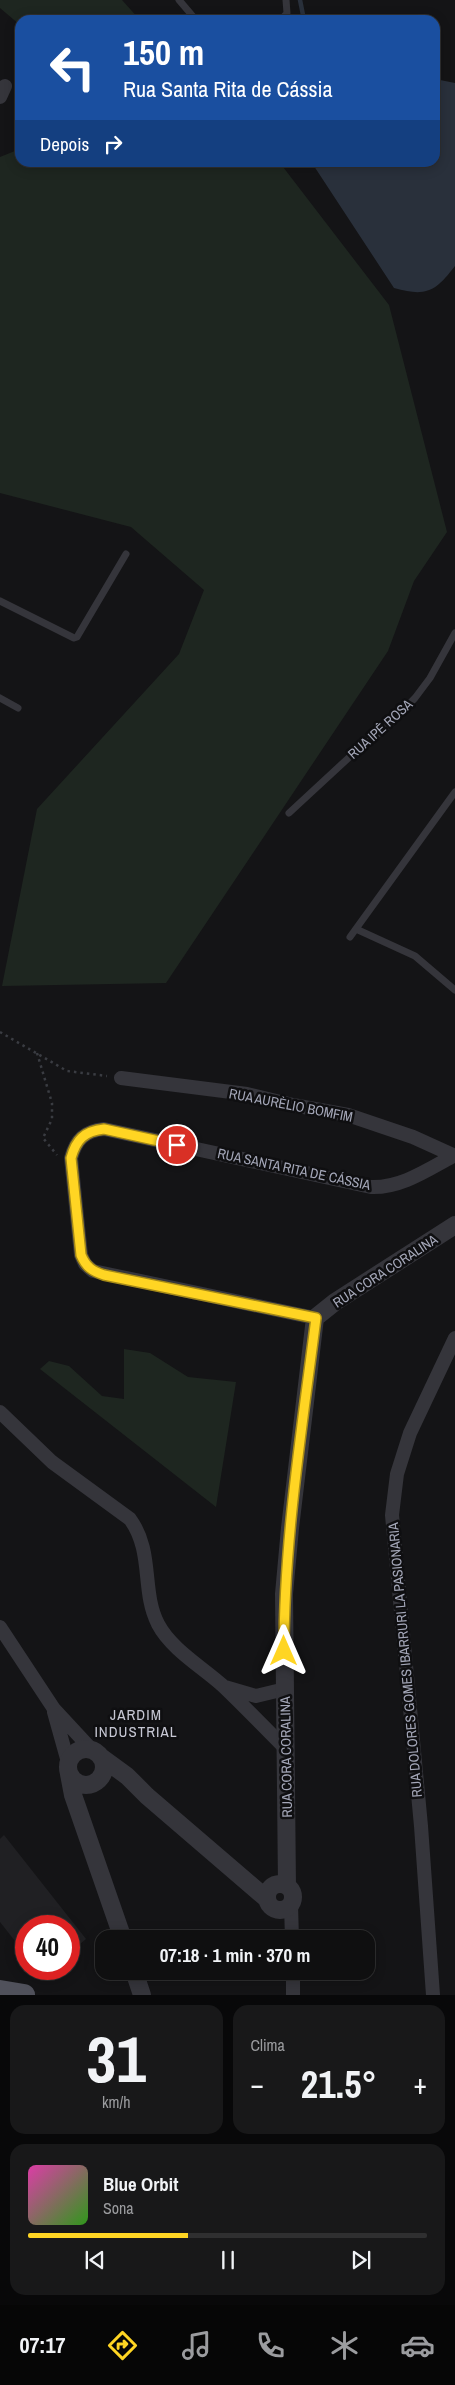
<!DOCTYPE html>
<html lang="pt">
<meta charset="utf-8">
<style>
:root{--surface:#0f0f10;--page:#181819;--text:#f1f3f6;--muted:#9b9c9f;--line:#2f2f30;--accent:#ffd523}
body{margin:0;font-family:"Archivo Narrow",sans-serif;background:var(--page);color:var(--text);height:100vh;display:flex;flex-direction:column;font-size:19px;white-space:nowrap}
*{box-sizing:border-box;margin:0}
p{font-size:16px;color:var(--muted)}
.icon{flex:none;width:28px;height:28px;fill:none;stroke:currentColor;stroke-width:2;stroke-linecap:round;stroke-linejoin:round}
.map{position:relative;height:1995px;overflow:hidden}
.sheet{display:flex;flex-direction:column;gap:10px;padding:10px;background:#080809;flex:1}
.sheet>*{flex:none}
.top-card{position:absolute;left:15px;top:15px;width:425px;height:152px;border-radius:15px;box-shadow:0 2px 12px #0003,0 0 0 1px var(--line);background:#1a4fa0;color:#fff;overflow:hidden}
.speed{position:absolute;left:15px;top:1915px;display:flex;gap:10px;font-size:25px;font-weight:700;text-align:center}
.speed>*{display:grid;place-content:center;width:65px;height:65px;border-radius:50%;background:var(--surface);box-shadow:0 2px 12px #0003,0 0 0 1px var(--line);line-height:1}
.speed .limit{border:8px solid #d22;background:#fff;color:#111}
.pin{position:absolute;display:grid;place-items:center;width:42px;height:42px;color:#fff;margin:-21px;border:2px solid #fff;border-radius:50%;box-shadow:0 1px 5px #0007}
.me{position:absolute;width:55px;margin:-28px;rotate:0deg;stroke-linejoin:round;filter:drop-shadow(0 0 4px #0008)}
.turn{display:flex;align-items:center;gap:18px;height:105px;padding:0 25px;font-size:22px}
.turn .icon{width:65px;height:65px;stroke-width:2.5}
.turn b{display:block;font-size:35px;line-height:42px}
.then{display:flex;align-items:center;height:48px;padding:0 25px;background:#0003;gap:10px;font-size:19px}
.big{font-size:38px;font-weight:700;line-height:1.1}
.sheet .widget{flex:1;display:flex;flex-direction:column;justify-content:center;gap:8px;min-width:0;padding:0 18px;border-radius:15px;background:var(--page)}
.sheet .dial{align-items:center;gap:0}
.dial b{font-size:65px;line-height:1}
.song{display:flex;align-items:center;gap:15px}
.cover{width:60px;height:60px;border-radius:8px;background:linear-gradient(135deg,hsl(320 70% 55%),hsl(110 70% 35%))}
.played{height:5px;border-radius:2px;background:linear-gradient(90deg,var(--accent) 40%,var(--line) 40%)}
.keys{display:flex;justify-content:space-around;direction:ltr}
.heat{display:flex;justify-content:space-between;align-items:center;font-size:28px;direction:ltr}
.sheet .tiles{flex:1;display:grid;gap:10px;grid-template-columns:1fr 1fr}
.widget:last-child{grid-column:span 2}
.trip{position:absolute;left:95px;top:1930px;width:280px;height:50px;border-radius:15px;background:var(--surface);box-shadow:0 2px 12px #0003,0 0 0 1px var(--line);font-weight:700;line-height:50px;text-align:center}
.dock{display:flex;height:80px;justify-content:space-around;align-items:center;background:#060606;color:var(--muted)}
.dock .icon{width:35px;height:35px}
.dock .active{color:var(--accent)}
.dock b{font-size:22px;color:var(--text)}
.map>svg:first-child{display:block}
.built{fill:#202023}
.green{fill:#1e2620}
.water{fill:#29303b}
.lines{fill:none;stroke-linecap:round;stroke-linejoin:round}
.stream{stroke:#29303b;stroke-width:4.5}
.path{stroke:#3a3c42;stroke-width:2.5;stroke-dasharray:2.5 4;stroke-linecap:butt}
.service{stroke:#35353b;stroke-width:7}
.minor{stroke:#35353b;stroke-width:14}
.tertiary{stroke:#35353b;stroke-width:18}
.primary{stroke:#50515b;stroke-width:22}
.route-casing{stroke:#a68a17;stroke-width:12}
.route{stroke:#ffd523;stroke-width:9}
.labels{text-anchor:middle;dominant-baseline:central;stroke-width:5;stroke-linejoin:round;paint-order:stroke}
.street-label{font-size:14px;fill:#a4a7b8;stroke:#0f0f11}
.neighbourhood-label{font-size:15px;letter-spacing:1px;fill:#c6c7d3;stroke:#0f0f11}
</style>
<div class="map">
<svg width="455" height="1995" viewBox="0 0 455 1995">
<rect width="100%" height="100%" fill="#141416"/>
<path class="built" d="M 4,1835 L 86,1939 L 69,1953 L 69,1926 L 26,1926 L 26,1955 L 0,1922 L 0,1839 Z"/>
<path class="green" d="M 0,0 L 122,0 L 140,20 L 20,20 L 20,25 L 0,8 Z
M 20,149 L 20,162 L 280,163 L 389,305 L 447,532 L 414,581 L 388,651 L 166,983 L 2,986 L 37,809 L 179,654 L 204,590 L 131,527 L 0,493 L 0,157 Z
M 124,1349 L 150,1353 L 188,1377 L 236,1382 L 216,1507 L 40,1369 L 49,1361 L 69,1366 L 102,1396 L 124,1399 Z"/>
<path class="water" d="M 435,79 L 455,83 L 455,266 C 435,292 426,297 394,288 L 312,163 L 435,162 Z"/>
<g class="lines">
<path class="stream" d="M 300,0 L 304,20"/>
<path class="path" d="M 0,1032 L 67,1071 L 107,1076
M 37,1053 L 52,1103 L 52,1119 L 43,1138 L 57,1155
M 219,1971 L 228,1971
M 152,1975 L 170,1971"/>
<path class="service" d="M 179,0 L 196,20
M 281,20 L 287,13 L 286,0
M 0,601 L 74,638 L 77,637 L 126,554
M 0,698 L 18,708
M 289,813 L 356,751 L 388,726 L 415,698 L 430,678 L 455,633
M 356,929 L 415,956 L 455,990
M 350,937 L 455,792"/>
<path class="minor" d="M 0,97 L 5,86
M 121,1078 L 247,1094 L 293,1105 L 348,1115 L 413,1137 L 455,1156
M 315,1318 L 93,1271 L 85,1264 L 81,1255 L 71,1158 C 76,1140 84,1131 104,1129 L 371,1187 C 401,1188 427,1170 453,1156
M 0,1412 L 52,1462 L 130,1519 C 154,1552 141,1591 158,1624 C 171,1649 202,1667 222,1685 C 244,1706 265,1728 287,1750
M 0,1627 L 54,1709 L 92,1750
M 225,1687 L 256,1696 L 285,1689
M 54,1712 L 68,1762
M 291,1905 L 292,1939
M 293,1971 L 293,1995
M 433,1995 L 421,1826 L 392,1515 L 397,1474 L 410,1433 L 455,1338"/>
<path class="tertiary" d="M68 1767a18 18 0 1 1 36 0a18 18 0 1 1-36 0Z
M 101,1757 L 127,1776 L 147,1796 L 267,1899
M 69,1774 L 73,1795 L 123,1939
M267 1897a13 13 0 1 1 26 0a13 13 0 1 1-26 0Z
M 287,1886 L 284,1594 L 290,1528 L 315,1318 L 335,1302 L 455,1225
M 134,1971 L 142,1995"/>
<path class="primary" d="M 0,1991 L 24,1995"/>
</g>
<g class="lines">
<defs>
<path id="route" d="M 177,1145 L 104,1129 C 84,1131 76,1140 71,1158 L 81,1255 C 86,1267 92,1271 104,1275 L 316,1318 C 302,1428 284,1539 284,1651"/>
</defs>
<use href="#route" class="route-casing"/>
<use href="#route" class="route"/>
</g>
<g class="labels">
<g class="street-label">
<text transform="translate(380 729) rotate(-42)">RUA IPÊ ROSA</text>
<text transform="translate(291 1105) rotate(11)">RUA AURÈLIO BOMFIM</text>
<text transform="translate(294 1169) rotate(12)">RUA SANTA RITA DE CÁSSIA</text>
<text transform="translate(385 1271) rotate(-33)">RUA CORA CORALINA</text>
<text transform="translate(405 1660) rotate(-95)">RUA DOLORES GOMES IBARRURI LA PASIONARIA</text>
<text transform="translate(286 1757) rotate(-91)">RUA CORA CORALINA</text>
</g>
<g class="neighbourhood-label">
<text x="136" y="1714">JARDIM<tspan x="136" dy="17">INDUSTRIAL</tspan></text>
</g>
</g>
</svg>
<div class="speed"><div class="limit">40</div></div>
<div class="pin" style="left:177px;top:1145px;background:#d93025"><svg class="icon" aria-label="arrive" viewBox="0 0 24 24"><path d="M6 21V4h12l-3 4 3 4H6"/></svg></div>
<svg class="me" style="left:284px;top:1651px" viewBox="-20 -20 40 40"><path d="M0-17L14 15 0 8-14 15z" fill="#ffd523" stroke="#fff" stroke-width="4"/></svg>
<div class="trip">07:18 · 1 min · 370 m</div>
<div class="top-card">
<div class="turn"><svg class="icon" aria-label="left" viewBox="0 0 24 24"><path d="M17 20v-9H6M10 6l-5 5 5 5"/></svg><div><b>150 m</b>Rua Santa Rita de Cássia</div></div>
<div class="then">Depois<svg class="icon" aria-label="right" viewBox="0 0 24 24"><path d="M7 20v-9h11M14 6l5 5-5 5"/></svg></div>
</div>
</div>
<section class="sheet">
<div class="tiles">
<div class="widget dial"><b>31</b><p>km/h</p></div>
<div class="widget"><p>Clima</p>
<div class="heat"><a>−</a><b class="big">21.5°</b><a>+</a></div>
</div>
<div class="widget">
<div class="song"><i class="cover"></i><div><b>Blue Orbit</b><p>Sona</p></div></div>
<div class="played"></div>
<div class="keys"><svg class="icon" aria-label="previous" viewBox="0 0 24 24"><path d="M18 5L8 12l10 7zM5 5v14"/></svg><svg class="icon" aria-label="pause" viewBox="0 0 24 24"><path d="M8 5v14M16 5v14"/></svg><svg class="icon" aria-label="next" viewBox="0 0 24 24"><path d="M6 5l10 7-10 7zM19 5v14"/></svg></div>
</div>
</div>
</section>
<nav class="dock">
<b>07:17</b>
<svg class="icon active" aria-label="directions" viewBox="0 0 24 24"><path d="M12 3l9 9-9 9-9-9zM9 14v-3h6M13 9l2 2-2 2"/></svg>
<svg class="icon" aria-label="music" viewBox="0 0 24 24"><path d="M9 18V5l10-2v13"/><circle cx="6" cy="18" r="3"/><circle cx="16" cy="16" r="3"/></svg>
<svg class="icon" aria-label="phone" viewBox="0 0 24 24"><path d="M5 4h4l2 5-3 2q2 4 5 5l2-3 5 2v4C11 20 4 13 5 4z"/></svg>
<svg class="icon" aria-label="climate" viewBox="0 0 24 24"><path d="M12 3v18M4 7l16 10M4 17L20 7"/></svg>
<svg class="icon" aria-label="car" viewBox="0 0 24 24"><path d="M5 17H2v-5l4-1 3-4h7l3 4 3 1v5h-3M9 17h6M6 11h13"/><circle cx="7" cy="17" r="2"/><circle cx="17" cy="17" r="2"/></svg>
</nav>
